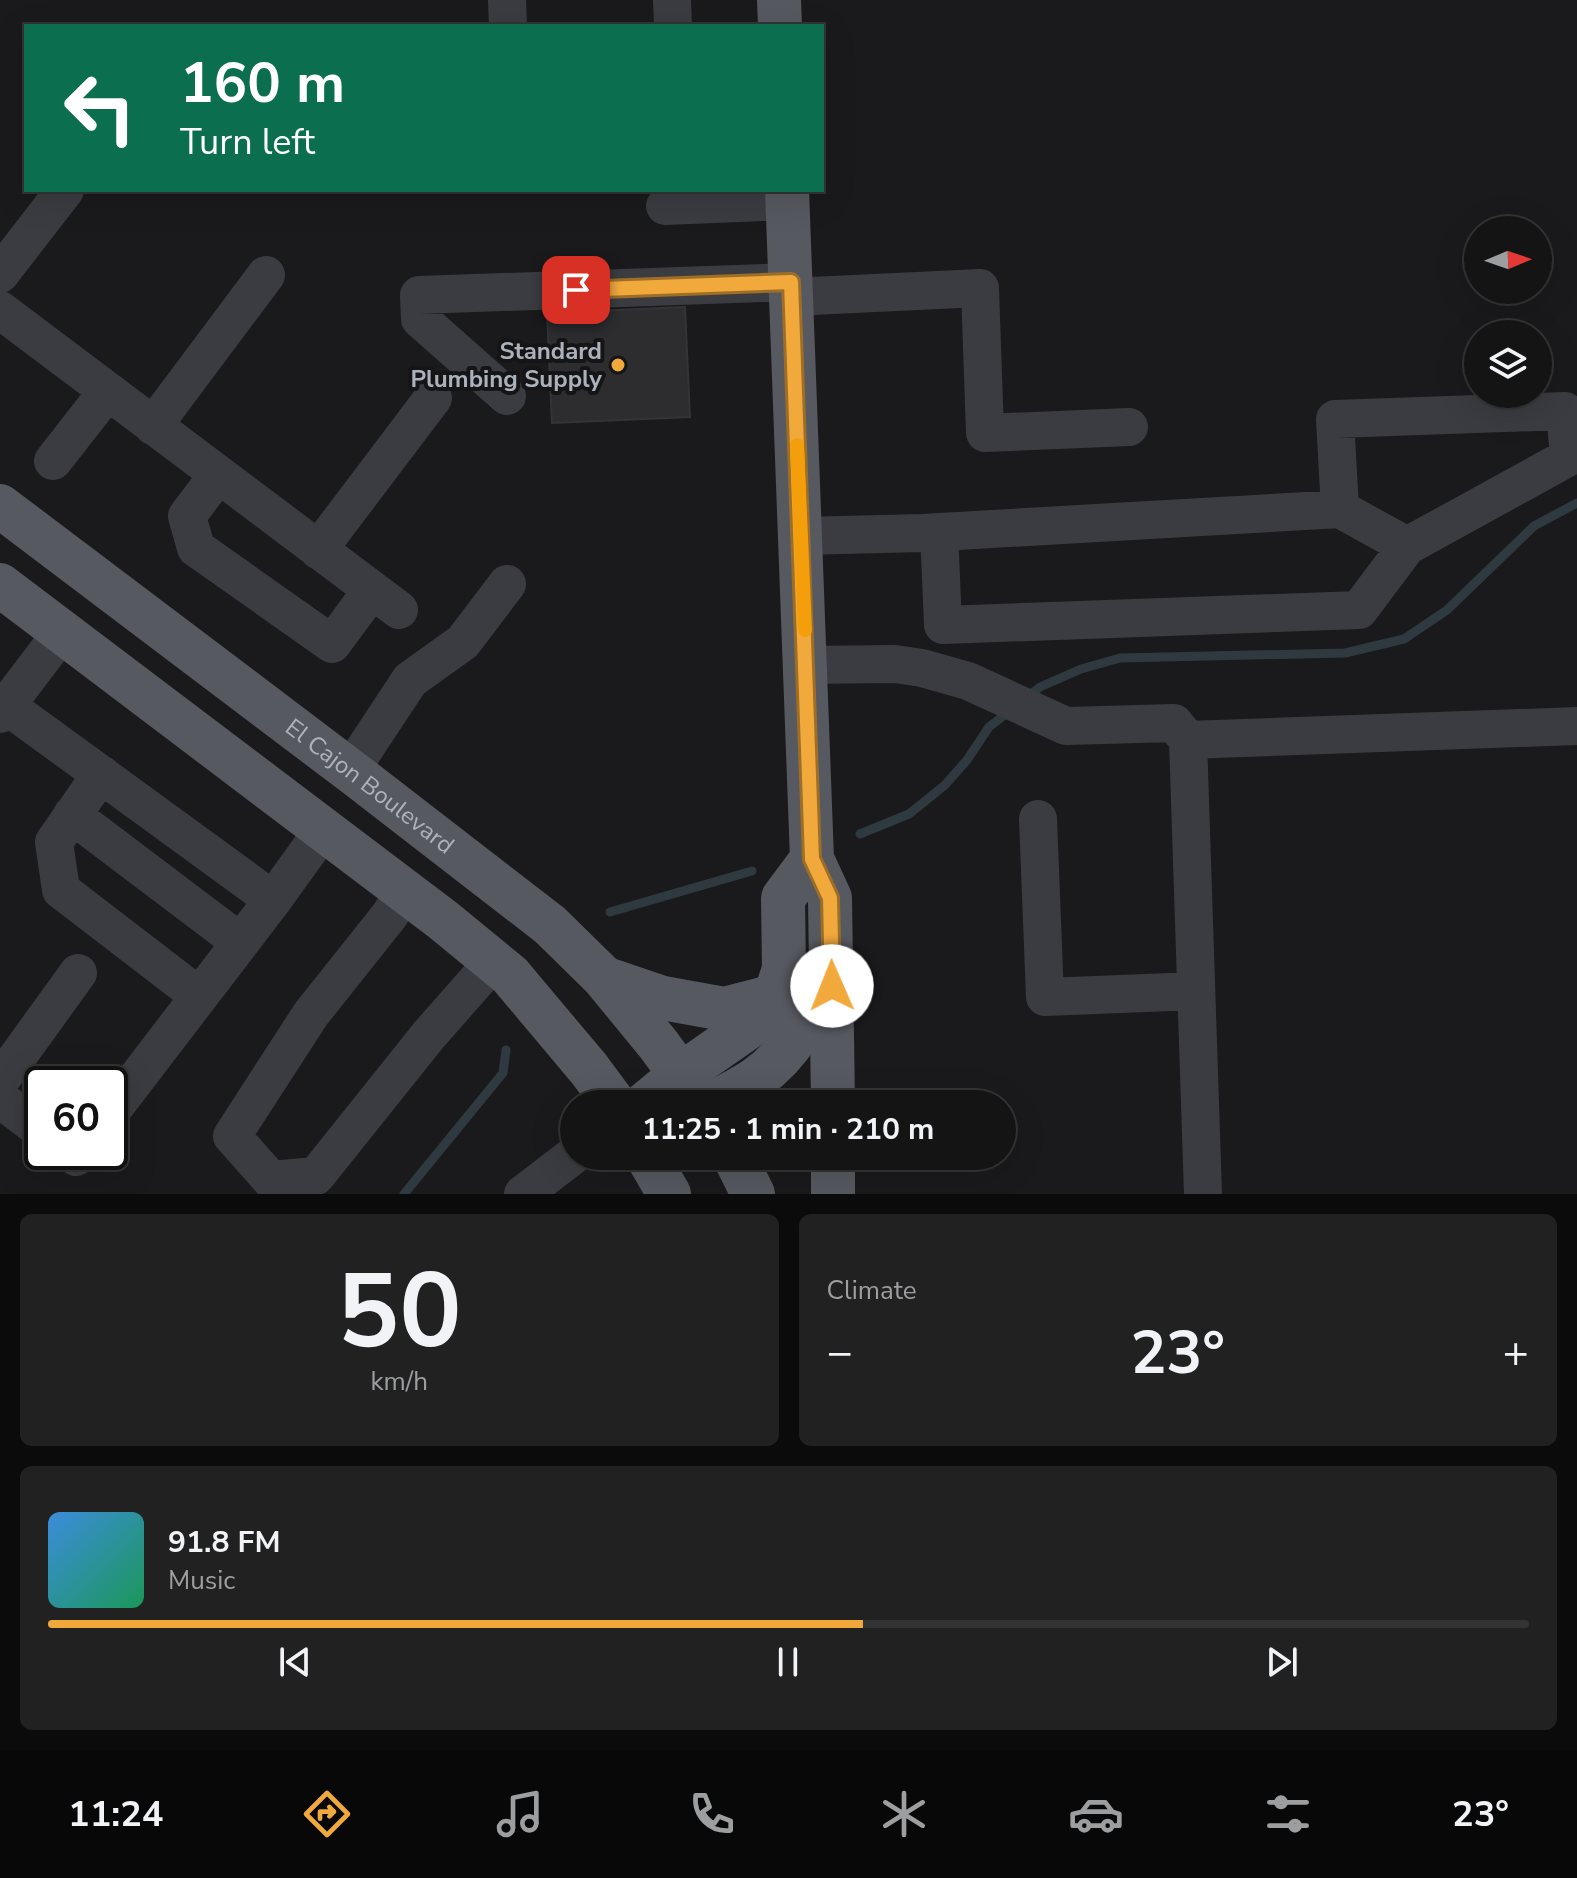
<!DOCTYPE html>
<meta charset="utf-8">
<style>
:root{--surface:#141415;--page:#212122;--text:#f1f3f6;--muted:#9d9ea0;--line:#333334;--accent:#f1a93c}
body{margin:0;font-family:"Nunito Sans",sans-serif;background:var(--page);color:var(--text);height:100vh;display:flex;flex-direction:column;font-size:30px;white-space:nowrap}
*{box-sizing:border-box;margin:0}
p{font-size:26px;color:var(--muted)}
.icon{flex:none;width:44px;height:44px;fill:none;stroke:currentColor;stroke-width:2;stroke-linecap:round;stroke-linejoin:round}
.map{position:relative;height:1194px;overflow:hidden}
.details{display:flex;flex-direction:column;gap:20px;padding:20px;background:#0b0b0c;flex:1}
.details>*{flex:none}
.top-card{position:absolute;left:24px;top:24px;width:800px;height:168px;border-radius:0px;box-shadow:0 8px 32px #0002,0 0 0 2px var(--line);background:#0b6e4f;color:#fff;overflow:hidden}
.needle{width:52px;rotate:88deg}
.tools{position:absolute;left:1464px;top:216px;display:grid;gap:16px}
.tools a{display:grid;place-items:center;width:88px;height:88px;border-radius:50%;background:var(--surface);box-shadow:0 8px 32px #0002,0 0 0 2px var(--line);font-size:40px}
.speed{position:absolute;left:24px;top:1066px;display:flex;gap:16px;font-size:40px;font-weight:700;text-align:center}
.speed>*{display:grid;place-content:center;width:104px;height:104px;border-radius:50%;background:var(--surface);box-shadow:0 8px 32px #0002,0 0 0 2px var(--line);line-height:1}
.speed .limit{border:4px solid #111;border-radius:12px;background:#fff;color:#111}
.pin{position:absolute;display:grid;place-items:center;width:68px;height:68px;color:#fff;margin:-34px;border-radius:16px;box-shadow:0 4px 12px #0006}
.me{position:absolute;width:88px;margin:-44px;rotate:359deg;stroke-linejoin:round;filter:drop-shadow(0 0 6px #0008)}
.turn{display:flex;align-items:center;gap:28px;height:168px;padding:0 24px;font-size:36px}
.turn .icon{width:104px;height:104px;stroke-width:2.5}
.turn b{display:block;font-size:56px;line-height:68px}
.big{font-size:60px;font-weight:700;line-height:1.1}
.details .card{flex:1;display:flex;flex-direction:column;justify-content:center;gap:12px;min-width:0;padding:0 28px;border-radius:12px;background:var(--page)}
.details .dial{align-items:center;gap:0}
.dial b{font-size:104px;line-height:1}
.song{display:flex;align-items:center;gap:24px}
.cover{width:96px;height:96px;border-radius:12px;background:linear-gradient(135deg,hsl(210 70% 55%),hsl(150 70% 35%))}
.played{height:8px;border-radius:4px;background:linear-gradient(90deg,var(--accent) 55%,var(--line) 55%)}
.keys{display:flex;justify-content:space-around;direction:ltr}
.heat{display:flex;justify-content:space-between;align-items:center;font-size:44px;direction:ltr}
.details .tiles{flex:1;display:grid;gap:20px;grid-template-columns:1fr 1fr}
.card:last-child{grid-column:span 2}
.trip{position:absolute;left:560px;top:1090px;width:456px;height:80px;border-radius:40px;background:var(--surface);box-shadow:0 8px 32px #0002,0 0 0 2px var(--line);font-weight:700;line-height:80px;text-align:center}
.menu{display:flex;height:128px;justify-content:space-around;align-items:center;background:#080808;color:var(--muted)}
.menu .icon{width:56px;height:56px}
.menu .current{color:var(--accent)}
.menu b{font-size:36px;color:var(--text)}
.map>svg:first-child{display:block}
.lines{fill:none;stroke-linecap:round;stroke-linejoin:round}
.stream{stroke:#2f3a40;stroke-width:9}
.building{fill:#2d2d30;stroke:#343438;stroke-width:2}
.minor{stroke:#3b3c41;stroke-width:38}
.major{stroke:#575960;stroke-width:44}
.route-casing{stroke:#9d6e27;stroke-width:20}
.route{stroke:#f1a93c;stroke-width:14}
.slow{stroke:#f59e0b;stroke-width:14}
.poi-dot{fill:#f1a93c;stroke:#151517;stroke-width:3}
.labels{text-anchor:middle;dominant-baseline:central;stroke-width:8;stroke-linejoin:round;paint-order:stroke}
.poi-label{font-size:24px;font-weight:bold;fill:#acb2bb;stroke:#151517;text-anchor:end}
.street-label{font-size:24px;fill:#acb2bb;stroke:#151517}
</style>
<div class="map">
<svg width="1577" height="1194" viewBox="0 0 1577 1194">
<rect width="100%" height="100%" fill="#1a1a1c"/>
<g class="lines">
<path class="stream" d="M 1026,698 L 1040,687 L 1081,669 L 1120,658 L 1345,653 L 1404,639 L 1447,610 L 1534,526 L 1577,503
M 860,834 L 909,814 L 945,785 L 967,760 L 989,727 L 1011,710
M 610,912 L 752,871
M 404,1194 L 503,1073 L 506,1050"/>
</g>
<path class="building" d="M 685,307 L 690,417 L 552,423 L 547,313 Z"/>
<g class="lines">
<path class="minor" d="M 507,0 L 508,26
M 672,0 L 673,26
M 665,206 L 787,201
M 0,274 L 65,190
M 791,297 L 980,288 L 985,433 L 1129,427
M 0,310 L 399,610
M 507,396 L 420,319 L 419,295 L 791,282
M 153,426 L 266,275
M 53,461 L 107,392
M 218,475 L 187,516 L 196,548 L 332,644 L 372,590
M 1340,509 L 1335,419 L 1565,411 L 1569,457 L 1577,455
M 939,532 L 943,625 L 1359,610 L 1407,546 L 1569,457
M 801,536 L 923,533 L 1340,509 L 1407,546
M 318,550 L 433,398
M 806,665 L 895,664 L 922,668 L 968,681 L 1066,726 L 1174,723 L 1188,740
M 7,706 L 273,900 L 110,1113
M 0,714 L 63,631
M 350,771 L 410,680 L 463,642 L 507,584
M 101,774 L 54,842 L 61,890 L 199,996
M 72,815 L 240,942
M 1038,819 L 1045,997 L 1196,991
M 405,892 L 389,916 L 311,1014 L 232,1136 L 271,1180 L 316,1176 L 428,1036 L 493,962
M 273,900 L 324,829
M 0,1081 L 78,973
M 0,1099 L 42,1131
M 70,1152 L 76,1157 L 80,1152
M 523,1194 L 574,1155
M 1203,1194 L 1188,740 L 1577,726"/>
<g class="major">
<path d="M 779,0 L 780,26"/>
<path d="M 787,190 L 812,859 L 830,898 L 833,1104"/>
<path id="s1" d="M 0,506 L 356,775 L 550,925 L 603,977 L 658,1044 L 702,1104"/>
<path d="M 0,585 L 443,920 L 510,975 L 589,1069 L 615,1104"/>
<path d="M 604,978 L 663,998 L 724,1009 L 775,996"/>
<path d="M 645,1104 L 680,1075 L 756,1022 L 775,996 L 784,969 L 783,898 L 812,859"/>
<path d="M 713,1104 C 727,1095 743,1088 757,1078 C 791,1053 814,1015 826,974"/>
<path d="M 647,1156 L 669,1194"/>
<path d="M 734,1156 L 753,1194"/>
<path d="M 833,1156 L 833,1194"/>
</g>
</g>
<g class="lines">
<defs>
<path id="route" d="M 576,290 L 791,282 L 812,859 L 830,898 L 832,986"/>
</defs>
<use href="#route" class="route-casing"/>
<use href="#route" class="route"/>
<path class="slow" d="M 797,445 L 805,630"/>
</g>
<circle class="poi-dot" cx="618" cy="365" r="8"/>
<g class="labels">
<g class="poi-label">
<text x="602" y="351">Standard<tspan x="602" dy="28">Plumbing Supply</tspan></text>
</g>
<g class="street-label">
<text stroke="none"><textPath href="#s1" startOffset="464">El Cajon Boulevard</textPath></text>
</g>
</g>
</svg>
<div class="tools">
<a><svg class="needle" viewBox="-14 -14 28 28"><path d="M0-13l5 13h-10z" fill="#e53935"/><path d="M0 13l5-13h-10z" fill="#9d9ea0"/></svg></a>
<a><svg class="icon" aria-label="layers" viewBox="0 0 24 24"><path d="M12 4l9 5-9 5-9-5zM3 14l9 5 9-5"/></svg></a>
</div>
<div class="speed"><div class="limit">60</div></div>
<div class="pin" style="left:576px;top:290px;background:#d93025"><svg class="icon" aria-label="arrive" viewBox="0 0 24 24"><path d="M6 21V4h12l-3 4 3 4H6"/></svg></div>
<svg class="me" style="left:832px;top:986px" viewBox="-20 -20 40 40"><circle r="19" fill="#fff"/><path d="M0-13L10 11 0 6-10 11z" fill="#f1a93c"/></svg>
<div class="trip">11:25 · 1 min · 210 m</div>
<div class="top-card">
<div class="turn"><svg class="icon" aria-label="left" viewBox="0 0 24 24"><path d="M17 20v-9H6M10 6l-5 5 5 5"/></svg><div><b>160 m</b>Turn left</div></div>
</div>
</div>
<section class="details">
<div class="tiles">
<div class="card dial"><b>50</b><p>km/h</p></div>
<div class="card"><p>Climate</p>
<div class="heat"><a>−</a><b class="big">23°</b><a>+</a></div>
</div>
<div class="card">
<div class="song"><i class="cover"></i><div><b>91.8 FM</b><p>Music</p></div></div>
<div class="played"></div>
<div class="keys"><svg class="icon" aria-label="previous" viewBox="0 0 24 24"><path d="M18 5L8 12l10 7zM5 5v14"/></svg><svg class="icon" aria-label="pause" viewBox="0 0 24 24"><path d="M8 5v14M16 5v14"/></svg><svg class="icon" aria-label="next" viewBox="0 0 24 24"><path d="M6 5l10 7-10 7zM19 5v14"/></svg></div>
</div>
</div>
</section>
<nav class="menu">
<b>11:24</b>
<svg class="icon current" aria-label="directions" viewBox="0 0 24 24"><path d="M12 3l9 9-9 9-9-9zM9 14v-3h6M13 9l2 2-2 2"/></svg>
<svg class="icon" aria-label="music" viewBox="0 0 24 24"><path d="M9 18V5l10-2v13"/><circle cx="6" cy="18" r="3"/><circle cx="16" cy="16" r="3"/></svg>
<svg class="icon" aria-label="phone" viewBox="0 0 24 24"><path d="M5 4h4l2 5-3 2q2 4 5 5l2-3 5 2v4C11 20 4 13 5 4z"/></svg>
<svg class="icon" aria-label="climate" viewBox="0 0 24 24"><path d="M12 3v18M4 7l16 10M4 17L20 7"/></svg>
<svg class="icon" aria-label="car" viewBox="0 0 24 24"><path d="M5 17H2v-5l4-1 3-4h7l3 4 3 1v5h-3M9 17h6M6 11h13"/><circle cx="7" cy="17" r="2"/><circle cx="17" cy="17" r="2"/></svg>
<svg class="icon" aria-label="filters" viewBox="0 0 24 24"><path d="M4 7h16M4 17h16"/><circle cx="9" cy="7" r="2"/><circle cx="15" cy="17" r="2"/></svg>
<b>23°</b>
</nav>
